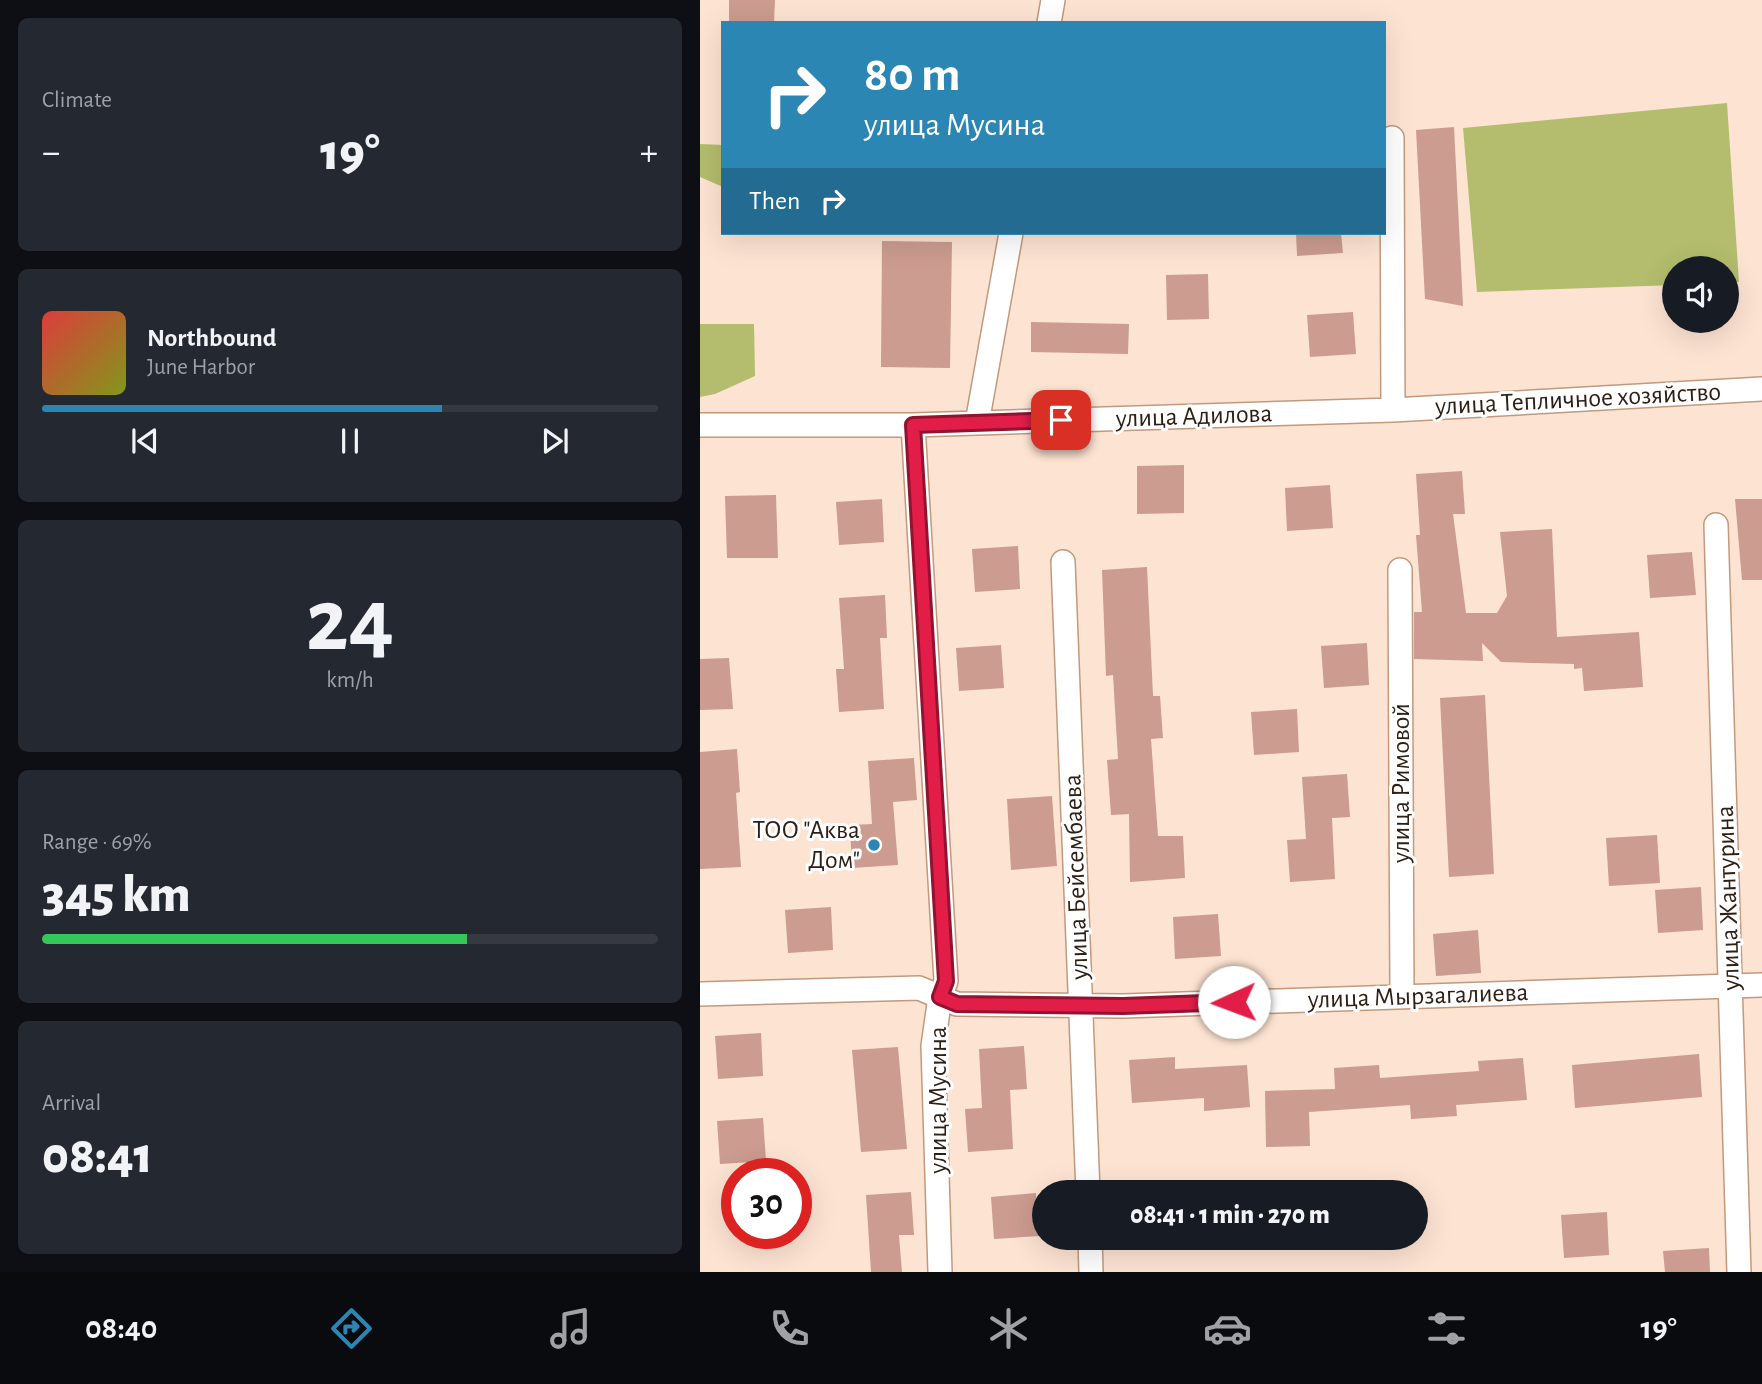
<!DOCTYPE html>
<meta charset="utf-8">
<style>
:root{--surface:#171b24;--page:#242831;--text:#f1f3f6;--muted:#9ea1a6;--line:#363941;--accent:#2c86b4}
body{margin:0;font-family:"Alegreya Sans",sans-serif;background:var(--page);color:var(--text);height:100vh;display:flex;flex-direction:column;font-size:26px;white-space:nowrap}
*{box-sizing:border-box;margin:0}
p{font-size:23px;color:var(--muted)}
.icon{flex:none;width:38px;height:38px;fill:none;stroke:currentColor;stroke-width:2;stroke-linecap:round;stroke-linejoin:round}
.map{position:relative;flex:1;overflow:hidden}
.panel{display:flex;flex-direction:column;gap:18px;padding:18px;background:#0d0f14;width:700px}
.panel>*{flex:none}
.banner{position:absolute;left:21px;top:21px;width:665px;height:214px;border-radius:0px;box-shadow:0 7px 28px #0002;background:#2c86b4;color:#fff;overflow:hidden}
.controls{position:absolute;left:962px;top:256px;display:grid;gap:14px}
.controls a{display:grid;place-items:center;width:77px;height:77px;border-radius:50%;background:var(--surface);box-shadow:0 7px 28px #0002;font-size:35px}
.speed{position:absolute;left:21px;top:1158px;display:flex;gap:14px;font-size:35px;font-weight:700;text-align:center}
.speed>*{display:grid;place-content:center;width:91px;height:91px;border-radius:50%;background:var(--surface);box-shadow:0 7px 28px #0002;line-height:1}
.speed .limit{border:10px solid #d22;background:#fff;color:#111}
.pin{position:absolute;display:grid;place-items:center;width:60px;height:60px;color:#fff;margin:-30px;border-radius:14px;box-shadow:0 4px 10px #0006}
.me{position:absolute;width:77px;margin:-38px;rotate:268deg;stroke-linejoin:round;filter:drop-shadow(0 0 5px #0008)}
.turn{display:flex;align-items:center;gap:24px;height:147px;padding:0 28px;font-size:32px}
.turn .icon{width:91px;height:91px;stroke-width:2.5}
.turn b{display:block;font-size:49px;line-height:60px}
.then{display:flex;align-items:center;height:66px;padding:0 28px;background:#0003;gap:14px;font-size:26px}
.big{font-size:52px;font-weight:800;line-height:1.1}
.panel .card{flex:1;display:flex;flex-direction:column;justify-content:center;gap:10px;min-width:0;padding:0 24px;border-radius:10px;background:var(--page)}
.panel .dial{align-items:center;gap:0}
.dial b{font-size:91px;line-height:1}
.song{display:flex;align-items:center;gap:21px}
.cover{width:84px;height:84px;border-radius:10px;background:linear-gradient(135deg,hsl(0 70% 55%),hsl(70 70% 35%))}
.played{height:7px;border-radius:4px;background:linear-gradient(90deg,var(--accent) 65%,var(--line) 65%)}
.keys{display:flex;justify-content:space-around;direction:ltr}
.heat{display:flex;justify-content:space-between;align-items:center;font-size:38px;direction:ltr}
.charge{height:10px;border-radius:5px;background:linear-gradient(90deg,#34c759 69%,var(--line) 0)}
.trip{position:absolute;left:332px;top:1180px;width:396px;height:70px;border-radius:35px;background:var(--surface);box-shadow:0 7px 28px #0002;font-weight:800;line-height:70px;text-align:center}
.tabs{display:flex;height:112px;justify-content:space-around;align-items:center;background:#090b0e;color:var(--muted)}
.tabs .icon{width:49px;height:49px}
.tabs .active{color:var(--accent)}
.tabs b{font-size:32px;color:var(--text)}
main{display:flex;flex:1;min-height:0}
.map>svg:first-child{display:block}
.green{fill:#b3bd6d}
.building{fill:#cb9c8f}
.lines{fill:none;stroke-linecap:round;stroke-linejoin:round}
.minor-casing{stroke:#c1997f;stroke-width:26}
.minor{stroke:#fff;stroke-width:23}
.route-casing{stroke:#92132f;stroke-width:18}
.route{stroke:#e11d48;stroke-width:12}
.poi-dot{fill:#2c86b4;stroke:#fff;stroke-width:2.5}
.labels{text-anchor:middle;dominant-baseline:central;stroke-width:6;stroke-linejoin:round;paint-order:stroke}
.street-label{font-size:26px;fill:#2f2016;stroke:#fff}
.poi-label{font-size:26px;fill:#2f2016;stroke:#fff;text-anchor:end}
</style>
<main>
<section class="panel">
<div class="card"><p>Climate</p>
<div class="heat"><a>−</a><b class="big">19°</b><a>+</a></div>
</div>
<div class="card">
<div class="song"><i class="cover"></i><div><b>Northbound</b><p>June Harbor</p></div></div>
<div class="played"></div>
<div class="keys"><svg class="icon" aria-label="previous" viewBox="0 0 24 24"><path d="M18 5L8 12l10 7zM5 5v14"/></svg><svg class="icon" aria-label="pause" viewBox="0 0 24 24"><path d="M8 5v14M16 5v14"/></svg><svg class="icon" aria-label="next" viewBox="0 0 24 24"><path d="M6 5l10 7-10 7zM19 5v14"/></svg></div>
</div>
<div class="card dial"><b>24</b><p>km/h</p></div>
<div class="card"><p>Range · 69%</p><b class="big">345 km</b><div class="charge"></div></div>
<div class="card"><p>Arrival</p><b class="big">08:41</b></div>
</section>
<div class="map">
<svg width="1062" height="1272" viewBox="0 0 1062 1272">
<rect width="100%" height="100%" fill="#fde3d2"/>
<path class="green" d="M 1027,103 L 1039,282 L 1027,283 L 1027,268 L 975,268 L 975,285 L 777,292 L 763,128 Z
M 0,144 L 23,145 L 23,187 L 0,177 Z
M 0,324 L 54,324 L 55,376 L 15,394 L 0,397 Z"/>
<path class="building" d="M 29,0 L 75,0 L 74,23 L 29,23 Z
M 754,127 L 763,306 L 725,299 L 716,130 Z
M 596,233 L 641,233 L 643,253 L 597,256 Z
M 182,241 L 252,242 L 250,368 L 181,367 Z
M 508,274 L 509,319 L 467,320 L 466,275 Z
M 653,312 L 656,354 L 610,357 L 607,315 Z
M 331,322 L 429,324 L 428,354 L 331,352 Z
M 484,465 L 484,513 L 437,514 L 437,466 Z
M 762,471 L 765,514 L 753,514 L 766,613 L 797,613 L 807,596 L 800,532 L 852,529 L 857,637 L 939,632 L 943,687 L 884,691 L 882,668 L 874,669 L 874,664 L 801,662 L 782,643 L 783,661 L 714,659 L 714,612 L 722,612 L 716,535 L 720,535 L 716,474 Z
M 630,485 L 633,528 L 587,531 L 585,488 Z
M 76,495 L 78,558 L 27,558 L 25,496 Z
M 182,499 L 184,542 L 139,545 L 136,502 Z
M 1035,499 L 1062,499 L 1062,580 L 1042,580 Z
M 318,546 L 320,589 L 275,592 L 272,549 Z
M 992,552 L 996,595 L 950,598 L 947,555 Z
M 447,567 L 453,696 L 460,696 L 463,738 L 451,739 L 458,836 L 483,836 L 485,878 L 430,882 L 429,814 L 411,815 L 407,760 L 418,759 L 413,675 L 406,676 L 402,570 Z
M 185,595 L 187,638 L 180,638 L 184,709 L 139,712 L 136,669 L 144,669 L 139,598 Z
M 667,643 L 669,685 L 624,688 L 621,646 Z
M 301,645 L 304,688 L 259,691 L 256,648 Z
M 29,658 L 33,709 L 0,710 L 0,659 Z
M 785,695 L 794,874 L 749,877 L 740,698 Z
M 597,709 L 599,752 L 554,755 L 551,712 Z
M 37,749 L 40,792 L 36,793 L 41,867 L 0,869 L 0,752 Z
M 214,758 L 217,800 L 193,802 L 198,865 L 152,868 L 150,825 L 172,824 L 168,761 Z
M 647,774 L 650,817 L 632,818 L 635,879 L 590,882 L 587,840 L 606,839 L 602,777 Z
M 352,796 L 357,866 L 311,870 L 307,799 Z
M 957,835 L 960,883 L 909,886 L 906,838 Z
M 1001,887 L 1003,930 L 958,933 L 955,890 Z
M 131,907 L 133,950 L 88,953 L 85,910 Z
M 518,914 L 521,956 L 475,959 L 473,917 Z
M 778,930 L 781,973 L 736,976 L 733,934 Z
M 61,1033 L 63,1076 L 18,1079 L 15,1036 Z
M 324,1046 L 327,1089 L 310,1090 L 313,1149 L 268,1152 L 265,1109 L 282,1108 L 279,1049 Z
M 198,1047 L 207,1149 L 161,1152 L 152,1050 Z
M 999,1054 L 1002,1097 L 875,1108 L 872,1065 Z
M 475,1057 L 475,1069 L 547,1065 L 550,1107 L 504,1111 L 504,1098 L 432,1103 L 429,1060 Z
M 823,1058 L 827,1100 L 756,1105 L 757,1116 L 711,1119 L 710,1105 L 609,1112 L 610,1146 L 566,1147 L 565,1091 L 635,1089 L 634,1068 L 679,1065 L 680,1078 L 779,1071 L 778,1061 Z
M 63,1118 L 66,1161 L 20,1164 L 17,1121 Z
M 211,1192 L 214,1235 L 199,1235 L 202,1272 L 171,1272 L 166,1195 Z
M 336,1193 L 339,1236 L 294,1239 L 291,1197 Z
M 907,1212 L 909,1255 L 864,1258 L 861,1215 Z
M 1009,1248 L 1010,1272 L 965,1272 L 963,1251 Z"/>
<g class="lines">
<defs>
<path id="minor" d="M 349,23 L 353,0
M 692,138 L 693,410
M 277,423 L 311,233
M 0,425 L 213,425 L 693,410 L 1062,389
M 213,425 L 246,981 L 240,997 L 233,1046 L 240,1272
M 1016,525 L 1039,1272
M 363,562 L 388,1192
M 700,570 L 702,997
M 0,994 L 219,988 L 257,1004 L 423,1006 L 1062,985
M 390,1237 L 391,1272"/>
</defs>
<use href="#minor" class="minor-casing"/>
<use href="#minor" class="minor"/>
</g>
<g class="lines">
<defs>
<path id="route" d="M 361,420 L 213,425 L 246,981 L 240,997 L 257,1004 L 423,1006 L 534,1002"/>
</defs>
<use href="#route" class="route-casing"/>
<use href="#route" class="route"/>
</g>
<circle class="poi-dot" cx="174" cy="845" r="7"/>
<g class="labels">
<g class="street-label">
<text transform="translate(878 399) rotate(-3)">улица Тепличное хозяйство</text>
<text transform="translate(494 416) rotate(-2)">улица Адилова</text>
<text transform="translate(701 783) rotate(-90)">улица Римовой</text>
<text transform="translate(376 877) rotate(-92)">улица Бейсембаева</text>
<text transform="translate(1028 898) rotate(-92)">улица Жантурина</text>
<text transform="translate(718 996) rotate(-2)">улица Мырзагалиева</text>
<text transform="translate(238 1100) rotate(-90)">улица Мусина</text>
</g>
<g class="poi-label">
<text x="160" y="830">ТОО "Аква<tspan x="160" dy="30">Дом"</tspan></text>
</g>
</g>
</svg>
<div class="controls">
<a><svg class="icon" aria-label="sound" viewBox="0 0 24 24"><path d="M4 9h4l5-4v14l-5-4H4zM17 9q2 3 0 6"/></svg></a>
</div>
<div class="speed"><div class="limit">30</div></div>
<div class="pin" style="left:361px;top:420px;background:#d93025"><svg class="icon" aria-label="arrive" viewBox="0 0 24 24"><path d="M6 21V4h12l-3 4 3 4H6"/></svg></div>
<svg class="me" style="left:534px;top:1002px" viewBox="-20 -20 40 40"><circle r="19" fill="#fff"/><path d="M0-13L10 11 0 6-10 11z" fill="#e11d48"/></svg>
<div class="trip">08:41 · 1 min · 270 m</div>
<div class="banner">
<div class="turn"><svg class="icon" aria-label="right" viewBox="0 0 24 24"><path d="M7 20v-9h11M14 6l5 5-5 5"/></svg><div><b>80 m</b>улица Мусина</div></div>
<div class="then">Then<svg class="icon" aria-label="right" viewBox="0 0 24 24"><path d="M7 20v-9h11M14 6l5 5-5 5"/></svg></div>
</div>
</div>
</main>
<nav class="tabs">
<b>08:40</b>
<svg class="icon active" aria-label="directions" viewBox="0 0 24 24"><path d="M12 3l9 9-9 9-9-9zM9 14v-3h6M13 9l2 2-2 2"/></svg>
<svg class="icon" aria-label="music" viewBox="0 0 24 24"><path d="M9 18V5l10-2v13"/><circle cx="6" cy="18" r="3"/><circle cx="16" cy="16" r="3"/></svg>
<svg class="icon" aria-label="phone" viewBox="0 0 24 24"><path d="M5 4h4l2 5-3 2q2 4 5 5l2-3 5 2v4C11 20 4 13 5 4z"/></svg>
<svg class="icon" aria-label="climate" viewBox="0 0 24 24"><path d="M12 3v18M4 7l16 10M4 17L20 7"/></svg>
<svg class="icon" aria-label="car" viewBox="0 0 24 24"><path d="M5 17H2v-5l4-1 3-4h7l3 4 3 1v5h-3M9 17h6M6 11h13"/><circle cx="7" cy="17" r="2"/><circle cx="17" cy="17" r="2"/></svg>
<svg class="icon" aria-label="filters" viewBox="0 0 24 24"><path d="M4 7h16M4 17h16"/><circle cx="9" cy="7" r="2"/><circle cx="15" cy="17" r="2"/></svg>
<b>19°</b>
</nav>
